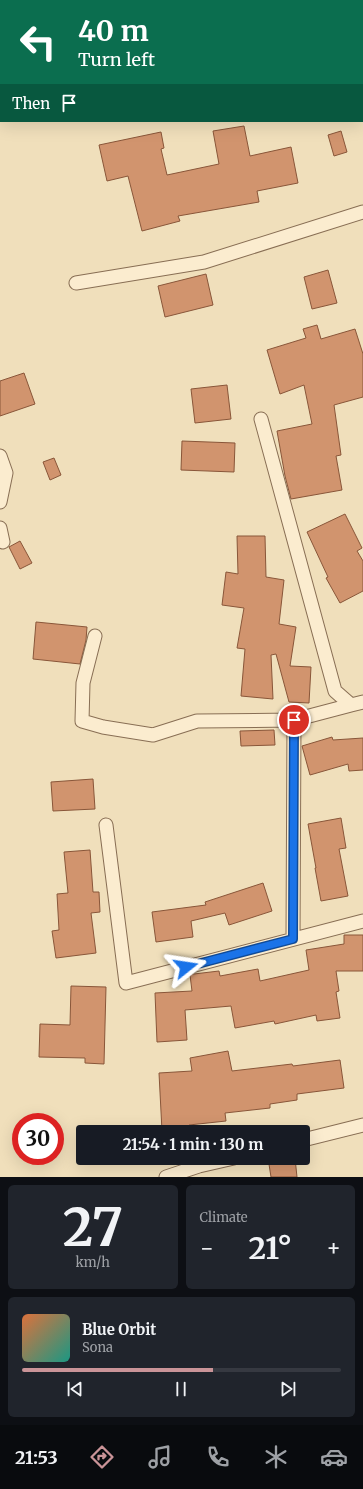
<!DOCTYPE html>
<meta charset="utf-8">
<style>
:root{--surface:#171b24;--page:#20242c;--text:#f1f3f6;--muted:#9ea1a6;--line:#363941;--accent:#ca9498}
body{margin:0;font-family:Merriweather,serif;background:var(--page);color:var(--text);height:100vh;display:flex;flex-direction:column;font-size:15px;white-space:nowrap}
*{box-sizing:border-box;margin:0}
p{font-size:13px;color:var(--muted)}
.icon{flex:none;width:22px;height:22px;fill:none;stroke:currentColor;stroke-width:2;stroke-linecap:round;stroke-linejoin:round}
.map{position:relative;height:1177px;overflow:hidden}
.panel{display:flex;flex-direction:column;gap:8px;padding:8px;background:#0d0f14;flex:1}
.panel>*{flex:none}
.top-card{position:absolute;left:0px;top:0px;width:363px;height:122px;box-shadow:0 4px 16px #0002;background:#0b6e4f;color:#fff;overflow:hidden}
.speed{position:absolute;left:12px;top:1113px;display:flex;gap:8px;font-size:20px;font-weight:700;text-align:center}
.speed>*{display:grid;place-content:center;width:52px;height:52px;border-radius:50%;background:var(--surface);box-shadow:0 4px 16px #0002;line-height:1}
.speed .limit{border:6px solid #d22;background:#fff;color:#111}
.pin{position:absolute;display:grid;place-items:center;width:34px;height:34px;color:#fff;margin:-17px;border:2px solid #fff;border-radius:50%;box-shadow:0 1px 4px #0007}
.me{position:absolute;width:44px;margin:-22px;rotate:75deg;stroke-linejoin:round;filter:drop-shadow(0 0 3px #0008)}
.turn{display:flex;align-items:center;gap:14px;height:84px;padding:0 12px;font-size:18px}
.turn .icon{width:52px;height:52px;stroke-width:2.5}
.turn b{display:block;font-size:28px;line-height:34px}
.then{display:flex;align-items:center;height:38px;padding:0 12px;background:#0003;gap:8px;font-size:15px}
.big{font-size:30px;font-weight:700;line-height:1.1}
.panel .tile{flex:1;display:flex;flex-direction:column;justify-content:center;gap:6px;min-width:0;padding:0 14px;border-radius:6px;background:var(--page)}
.panel .dial{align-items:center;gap:0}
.dial b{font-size:52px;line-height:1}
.song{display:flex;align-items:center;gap:12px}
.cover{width:48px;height:48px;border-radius:6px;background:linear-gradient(135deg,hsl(20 70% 55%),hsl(170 70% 35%))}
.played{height:4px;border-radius:2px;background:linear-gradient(90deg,var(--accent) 60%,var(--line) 60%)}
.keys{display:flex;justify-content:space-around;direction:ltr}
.heat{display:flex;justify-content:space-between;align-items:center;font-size:22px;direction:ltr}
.panel .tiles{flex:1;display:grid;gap:8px;grid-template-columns:1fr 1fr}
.tile:last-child{grid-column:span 2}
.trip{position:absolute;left:76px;top:1125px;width:234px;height:40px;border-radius:4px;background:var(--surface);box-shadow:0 4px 16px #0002;font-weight:700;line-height:40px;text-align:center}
.menu{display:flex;height:64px;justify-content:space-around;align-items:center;background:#090b0e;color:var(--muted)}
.menu .icon{width:28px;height:28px}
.menu .current{color:var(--accent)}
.menu b{font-size:18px;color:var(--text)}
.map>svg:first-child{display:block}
.building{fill:#d1946e;stroke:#895639}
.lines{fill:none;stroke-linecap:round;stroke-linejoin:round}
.street-casing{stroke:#886e54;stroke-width:15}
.street{stroke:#fbeccf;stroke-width:13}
.route-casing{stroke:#114b97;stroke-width:10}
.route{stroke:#1a73e8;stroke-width:7}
</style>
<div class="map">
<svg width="363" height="1177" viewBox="0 0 363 1177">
<rect width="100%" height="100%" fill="#f0dfbb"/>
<path class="building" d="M 244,126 L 250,156 L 291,147 L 298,183 L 257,191 L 259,202 L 178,216 L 180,221 L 142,231 L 128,176 L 107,181 L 99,145 L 161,132 L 164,148 L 161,149 L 167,175 L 219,164 L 213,131 Z
M 341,131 L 347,152 L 334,156 L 328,135 Z
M 328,270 L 337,303 L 312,309 L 304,277 Z
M 206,274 L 213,305 L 165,317 L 158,286 Z
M 317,325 L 321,339 L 355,329 L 363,354 L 363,397 L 334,405 L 341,455 L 336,456 L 342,490 L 291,499 L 285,476 L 277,431 L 312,424 L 304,385 L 280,394 L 267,350 L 306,338 L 303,329 Z
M 24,373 L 35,404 L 0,416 L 0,381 Z
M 227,385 L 231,419 L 195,423 L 191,389 Z
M 182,441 L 235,443 L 234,472 L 181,470 Z
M 54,458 L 61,475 L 50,480 L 43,462 Z
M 345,514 L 362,548 L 357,551 L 363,561 L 363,591 L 340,603 L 326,578 L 328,577 L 307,532 Z
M 237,536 L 265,536 L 266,577 L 284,580 L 279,624 L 296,627 L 290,666 L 311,667 L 309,703 L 289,702 L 276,654 L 271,655 L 273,699 L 241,696 L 245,649 L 237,648 L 244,608 L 222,605 L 226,572 L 238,574 Z
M 20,541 L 32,563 L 20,569 L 9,547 Z
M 36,622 L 87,627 L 86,640 L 80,664 L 33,659 Z
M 274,730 L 275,745 L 241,746 L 240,731 Z
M 332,737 L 333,740 L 363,738 L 363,770 L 349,771 L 348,764 L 310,775 L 302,746 Z
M 93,779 L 95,809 L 53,811 L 51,782 Z
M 341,818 L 346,848 L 339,849 L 348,896 L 321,901 L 315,868 L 316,868 L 308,824 Z
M 90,850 L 93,892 L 99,892 L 100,912 L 91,913 L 96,953 L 56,958 L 52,931 L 59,930 L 57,894 L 68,893 L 64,852 Z
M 263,883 L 272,911 L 229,925 L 225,913 L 191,921 L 193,937 L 156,942 L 152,912 L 206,905 L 205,902 Z
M 344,935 L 363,935 L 363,971 L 336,971 L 339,991 L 336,992 L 340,1018 L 317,1021 L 316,1015 L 275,1024 L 274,1021 L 235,1028 L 231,1006 L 185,1010 L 187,1040 L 157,1042 L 155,993 L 192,991 L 190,975 L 194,974 L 219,971 L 220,976 L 258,969 L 260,981 L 309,970 L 306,950 L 344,944 Z
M 71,986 L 106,987 L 104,1064 L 85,1063 L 85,1058 L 39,1057 L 40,1024 L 70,1025 Z
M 228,1051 L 232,1071 L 292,1064 L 293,1066 L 340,1060 L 344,1088 L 297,1094 L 297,1100 L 270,1104 L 270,1108 L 225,1113 L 226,1121 L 189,1125 L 189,1129 L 162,1131 L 159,1073 L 192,1071 L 190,1058 Z
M 268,1158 L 295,1158 L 297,1177 L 271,1177 Z"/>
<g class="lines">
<defs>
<path id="street" d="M 317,0 L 318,1
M 362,99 L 363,103
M 76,283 L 204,262 L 363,212
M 261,419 L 335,691 L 351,705 L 363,702
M 0,456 L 6,473 L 0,502
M 0,528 L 3,542
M 95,636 L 83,683 L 82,721 L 103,727 L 153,735 L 197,721 L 294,720 L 351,705
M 106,825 L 126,983 L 363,921
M 293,939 L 294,720
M 303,1140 L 363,1125
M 166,1177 L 199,1166 L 234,1158"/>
</defs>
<use href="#street" class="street-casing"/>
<use href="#street" class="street"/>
</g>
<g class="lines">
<defs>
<path id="route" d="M 186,967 L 293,939 L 294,720"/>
</defs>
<use href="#route" class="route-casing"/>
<use href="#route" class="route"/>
</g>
</svg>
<div class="speed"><div class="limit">30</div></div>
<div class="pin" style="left:294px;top:720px;background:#d93025"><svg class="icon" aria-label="arrive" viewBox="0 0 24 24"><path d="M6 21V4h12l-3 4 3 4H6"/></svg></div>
<svg class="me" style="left:186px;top:967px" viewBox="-20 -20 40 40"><path d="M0-17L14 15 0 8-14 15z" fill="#1a73e8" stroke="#fff" stroke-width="4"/></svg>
<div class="trip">21:54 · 1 min · 130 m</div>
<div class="top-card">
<div class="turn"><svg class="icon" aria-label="left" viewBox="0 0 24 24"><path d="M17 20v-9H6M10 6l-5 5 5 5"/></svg><div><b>40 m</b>Turn left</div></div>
<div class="then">Then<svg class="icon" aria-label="arrive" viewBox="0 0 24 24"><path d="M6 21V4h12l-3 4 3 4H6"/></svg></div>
</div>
</div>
<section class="panel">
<div class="tiles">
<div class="tile dial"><b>27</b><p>km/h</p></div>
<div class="tile"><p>Climate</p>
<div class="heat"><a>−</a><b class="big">21°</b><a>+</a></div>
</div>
<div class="tile">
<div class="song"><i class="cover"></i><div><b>Blue Orbit</b><p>Sona</p></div></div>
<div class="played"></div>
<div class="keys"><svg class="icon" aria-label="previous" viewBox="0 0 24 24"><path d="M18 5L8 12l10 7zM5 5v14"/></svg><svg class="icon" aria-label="pause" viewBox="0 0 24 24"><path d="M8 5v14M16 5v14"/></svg><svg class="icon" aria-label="next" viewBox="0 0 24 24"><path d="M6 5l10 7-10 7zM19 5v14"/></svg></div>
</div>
</div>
</section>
<nav class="menu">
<b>21:53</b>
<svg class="icon current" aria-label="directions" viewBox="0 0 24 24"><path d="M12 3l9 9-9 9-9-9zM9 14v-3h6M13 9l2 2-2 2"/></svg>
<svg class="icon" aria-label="music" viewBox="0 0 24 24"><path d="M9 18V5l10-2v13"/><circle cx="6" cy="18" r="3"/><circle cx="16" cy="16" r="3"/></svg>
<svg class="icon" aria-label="phone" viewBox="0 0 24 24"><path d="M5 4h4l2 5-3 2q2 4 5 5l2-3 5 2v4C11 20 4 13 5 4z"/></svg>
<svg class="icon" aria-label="climate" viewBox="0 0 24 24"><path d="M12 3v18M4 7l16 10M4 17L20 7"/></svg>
<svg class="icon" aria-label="car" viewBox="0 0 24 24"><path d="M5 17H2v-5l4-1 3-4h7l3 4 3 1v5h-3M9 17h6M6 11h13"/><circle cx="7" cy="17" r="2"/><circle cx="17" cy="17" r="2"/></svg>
</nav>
